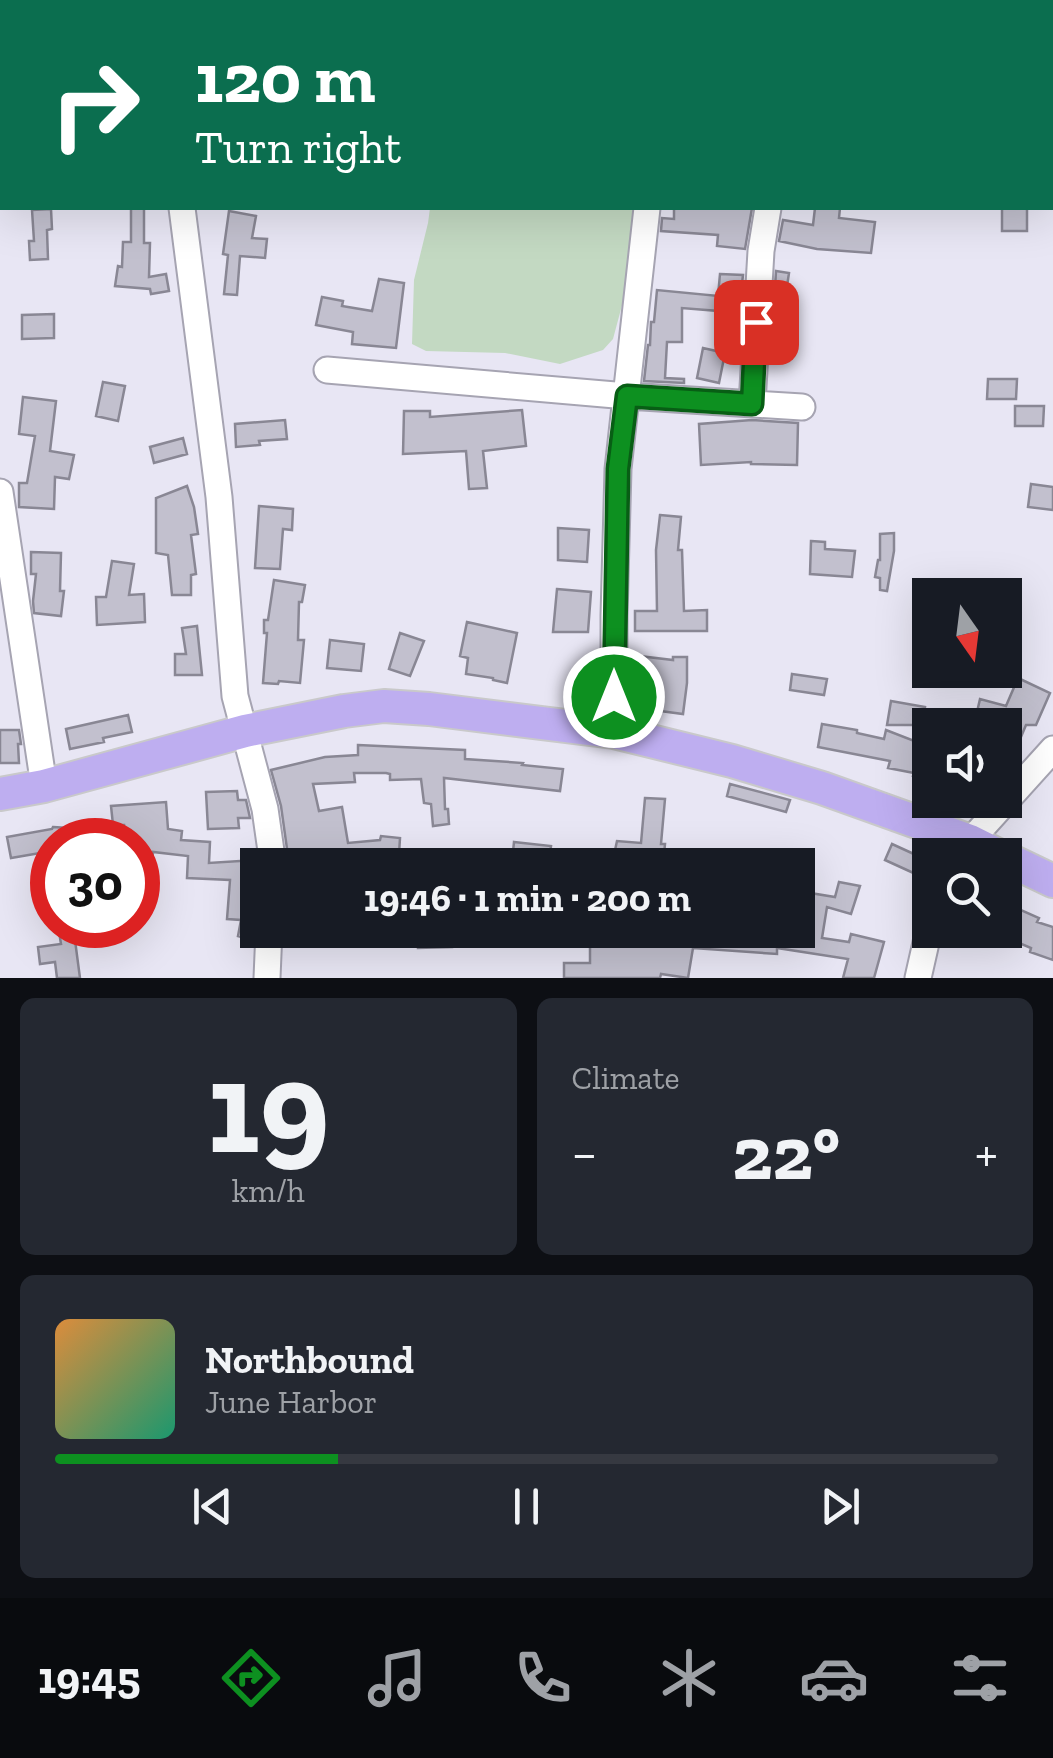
<!DOCTYPE html>
<meta charset="utf-8">
<style>
:root{--surface:#171b24;--page:#242831;--text:#f1f3f6;--muted:#9ea1a6;--line:#363941;--accent:#0d9020}
body{margin:0;font-family:"Zilla Slab",serif;background:var(--page);color:var(--text);height:100vh;display:flex;flex-direction:column;font-size:38px;white-space:nowrap}
*{box-sizing:border-box;margin:0}
p{font-size:32px;color:var(--muted)}
.icon{flex:none;width:55px;height:55px;fill:none;stroke:currentColor;stroke-width:2;stroke-linecap:round;stroke-linejoin:round}
.map{position:relative;height:978px;overflow:hidden}
.sheet{display:flex;flex-direction:column;gap:20px;padding:20px;background:#0d0f14;flex:1}
.sheet>*{flex:none}
.hud{position:absolute;left:0px;top:0px;width:1055px;height:210px;box-shadow:0 10px 40px #0002;background:#0b6e4f;color:#fff;overflow:hidden}
.needle{width:65px;rotate:166deg}
.controls{position:absolute;left:912px;top:578px;display:grid;gap:20px}
.controls a{display:grid;place-items:center;width:110px;height:110px;border-radius:0px;background:var(--surface);box-shadow:0 10px 40px #0002;font-size:50px}
.speed{position:absolute;left:30px;top:818px;display:flex;gap:20px;font-size:50px;font-weight:700;text-align:center}
.speed>*{display:grid;place-content:center;width:130px;height:130px;border-radius:50%;background:var(--surface);box-shadow:0 10px 40px #0002;line-height:1}
.speed .limit{border:15px solid #d22;background:#fff;color:#111}
.pin{position:absolute;display:grid;place-items:center;width:85px;height:85px;color:#fff;margin:-42px;border-radius:20px;box-shadow:0 5px 15px #0006}
.me{position:absolute;width:110px;margin:-55px;rotate:0deg;stroke-linejoin:round;filter:drop-shadow(0 0 8px #0008)}
.turn{display:flex;align-items:center;gap:35px;height:210px;padding:0 30px;font-size:45px}
.turn .icon{width:130px;height:130px;stroke-width:2.5}
.turn b{display:block;font-size:70px;line-height:85px}
.big{font-size:75px;font-weight:700;line-height:1.1}
.sheet .tile{flex:1;display:flex;flex-direction:column;justify-content:center;gap:15px;min-width:0;padding:0 35px;border-radius:15px;background:var(--page)}
.sheet .dial{align-items:center;gap:0}
.dial b{font-size:130px;line-height:1}
.song{display:flex;align-items:center;gap:30px}
.cover{width:120px;height:120px;border-radius:15px;background:linear-gradient(135deg,hsl(30 70% 55%),hsl(160 70% 35%))}
.played{height:10px;border-radius:5px;background:linear-gradient(90deg,var(--accent) 30%,var(--line) 30%)}
.keys{display:flex;justify-content:space-around;direction:ltr}
.heat{display:flex;justify-content:space-between;align-items:center;font-size:55px;direction:ltr}
.sheet .tiles{flex:1;display:grid;gap:20px;grid-template-columns:1fr 1fr}
.tile:last-child{grid-column:span 2}
.trip{position:absolute;left:240px;top:848px;width:575px;height:100px;border-radius:0px;background:var(--surface);box-shadow:0 10px 40px #0002;font-weight:700;line-height:100px;text-align:center}
.menu{display:flex;height:160px;justify-content:space-around;align-items:center;background:#090b0e;color:var(--muted)}
.menu .icon{width:70px;height:70px}
.menu .current{color:var(--accent)}
.menu b{font-size:45px;color:var(--text)}
.map>svg:first-child{display:block}
.green{fill:#c3d9c2}
.building{fill:#c2c0ce;stroke:#898794;stroke-width:2.5}
.lines{fill:none;stroke-linecap:round;stroke-linejoin:round}
.minor-casing{stroke:#a6a4b2;stroke-width:29}
.major-casing{stroke:#c9c9ca;stroke-width:36}
.minor{stroke:#fff;stroke-width:25}
.major{stroke:#beaef0;stroke-width:32}
.route-casing{stroke:#085e15;stroke-width:25}
.route{stroke:#0d9020;stroke-width:18}
</style>
<div class="map">
<svg width="1053" height="978" viewBox="0 0 1053 978">
<rect width="100%" height="100%" fill="#e8e6f4"/>
<path class="green" d="M 430,208 L 636,208 L 629,279 L 613,339 L 603,350 L 560,364 L 505,353 L 426,351 L 412,344 L 414,280 L 428,223 Z"/>
<path class="building" d="M 131,208 L 144,208 L 144,243 L 150,243 L 149,277 L 166,274 L 169,291 L 151,294 L 150,289 L 115,286 L 118,266 L 122,267 L 123,242 L 131,242 Z
M 674,208 L 752,208 L 745,249 L 717,246 L 718,235 L 661,231 L 662,218 L 674,219 Z
M 815,208 L 840,208 L 839,218 L 875,222 L 871,253 L 817,249 L 779,241 L 783,220 L 813,225 Z
M 1002,208 L 1027,208 L 1027,231 L 1002,231 Z
M 51,209 L 52,229 L 47,230 L 48,259 L 30,260 L 29,241 L 34,241 L 32,210 Z
M 229,211 L 256,216 L 252,238 L 267,239 L 265,258 L 240,256 L 237,295 L 224,294 L 228,255 L 223,254 Z
M 776,271 L 789,273 L 784,306 L 797,307 L 795,326 L 773,323 Z
M 720,274 L 743,275 L 738,319 L 717,316 L 718,311 L 682,308 L 682,342 L 667,342 L 665,378 L 684,379 L 684,383 L 644,381 L 648,345 L 650,345 L 651,322 L 654,322 L 657,290 L 718,296 Z
M 379,279 L 404,283 L 396,348 L 352,344 L 353,332 L 316,325 L 322,297 L 343,301 L 342,306 L 372,311 Z
M 54,314 L 54,338 L 22,339 L 22,315 Z
M 703,348 L 725,353 L 719,383 L 697,378 Z
M 988,379 L 1017,379 L 1016,399 L 987,399 Z
M 103,382 L 125,386 L 118,421 L 96,416 Z
M 23,397 L 56,401 L 50,451 L 74,455 L 69,479 L 55,477 L 54,509 L 19,507 L 19,483 L 27,483 L 35,436 L 19,434 Z
M 1015,406 L 1044,406 L 1043,426 L 1015,426 Z
M 522,410 L 526,446 L 483,451 L 487,488 L 469,489 L 466,451 L 403,454 L 404,411 L 430,411 L 430,417 Z
M 285,420 L 287,439 L 259,441 L 260,445 L 236,447 L 235,424 Z
M 752,420 L 798,423 L 797,465 L 751,464 L 751,462 L 701,465 L 699,424 Z
M 183,438 L 187,454 L 154,463 L 150,447 Z
M 1031,484 L 1053,487 L 1053,510 L 1028,507 Z
M 187,486 L 194,507 L 198,534 L 191,535 L 196,574 L 191,575 L 191,595 L 172,595 L 168,555 L 156,553 L 156,498 Z
M 259,506 L 293,509 L 292,530 L 283,529 L 280,569 L 255,568 Z
M 660,515 L 681,517 L 678,550 L 682,550 L 684,611 L 707,610 L 707,631 L 635,631 L 635,611 L 657,611 L 656,550 Z
M 558,528 L 589,530 L 587,562 L 558,560 Z
M 894,533 L 894,551 L 887,591 L 880,590 L 880,578 L 875,577 L 878,560 L 880,560 L 880,534 Z
M 811,541 L 825,542 L 825,549 L 855,551 L 852,577 L 810,574 Z
M 31,552 L 61,553 L 60,591 L 64,591 L 61,616 L 34,613 L 33,601 L 36,574 L 31,574 Z
M 112,561 L 134,564 L 129,595 L 144,594 L 145,622 L 97,625 L 96,597 L 106,597 Z
M 274,580 L 305,585 L 302,602 L 299,602 L 298,640 L 304,640 L 300,683 L 279,681 L 278,684 L 263,683 L 267,633 L 264,633 L 264,620 L 268,620 Z
M 557,589 L 591,592 L 588,632 L 553,632 Z
M 467,622 L 517,633 L 507,683 L 493,680 L 493,678 L 466,674 L 468,658 L 460,656 Z
M 197,626 L 202,675 L 175,675 L 175,654 L 186,654 L 182,628 Z
M 400,633 L 424,641 L 410,676 L 389,669 Z
M 330,640 L 364,644 L 361,671 L 327,668 Z
M 631,655 L 673,660 L 673,657 L 687,657 L 687,683 L 683,714 L 630,707 Z
M 792,674 L 827,679 L 824,695 L 790,690 Z
M 1018,678 L 1050,693 L 1036,725 L 1026,725 L 1005,775 L 1005,725 L 974,725 L 980,699 L 1006,706 Z
M 891,701 L 925,707 L 922,725 L 887,725 Z
M 128,715 L 132,732 L 103,738 L 104,742 L 70,749 L 66,729 Z
M 822,724 L 857,730 L 857,733 L 884,739 L 886,730 L 930,747 L 930,782 L 913,776 L 914,773 L 888,768 L 890,761 L 818,747 Z
M 0,730 L 19,730 L 21,744 L 18,744 L 19,763 L 0,763 Z
M 358,745 L 465,750 L 465,759 L 523,763 L 522,765 L 563,769 L 560,791 L 444,778 L 445,809 L 448,809 L 449,824 L 433,826 L 431,804 L 424,803 L 421,779 L 390,780 L 390,774 L 386,773 L 354,773 L 355,782 L 313,784 L 319,811 L 342,807 L 348,843 L 380,840 L 381,836 L 400,838 L 399,854 L 379,853 L 379,861 L 360,863 L 358,851 L 315,853 L 316,861 L 289,863 L 281,806 L 271,770 L 325,757 L 358,755 Z
M 730,784 L 790,800 L 786,812 L 727,796 Z
M 237,791 L 238,800 L 246,800 L 250,818 L 238,818 L 239,828 L 208,829 L 206,792 Z
M 645,798 L 665,799 L 661,844 L 665,844 L 663,865 L 612,864 L 617,841 L 641,843 Z
M 166,802 L 168,829 L 182,831 L 181,840 L 210,842 L 209,863 L 256,860 L 258,906 L 252,940 L 238,936 L 241,920 L 227,919 L 230,880 L 187,878 L 188,856 L 153,852 L 151,876 L 138,875 L 138,840 L 123,840 L 124,825 L 113,825 L 111,806 Z
M 53,827 L 100,830 L 99,840 L 52,840 L 52,851 L 11,858 L 7,837 L 52,829 Z
M 514,842 L 551,846 L 549,861 L 527,858 L 527,864 L 512,862 Z
M 892,844 L 927,860 L 920,876 L 885,860 Z
M 839,882 L 860,886 L 851,914 L 827,907 L 822,938 L 849,942 L 851,934 L 884,942 L 874,978 L 843,978 L 848,959 L 777,948 L 777,954 L 693,948 L 688,978 L 661,974 L 660,978 L 564,978 L 564,963 L 590,963 L 590,930 L 734,930 L 785,933 L 785,930 L 801,932 L 806,902 L 802,901 L 804,892 L 835,897 Z
M 1005,903 L 1039,918 L 1037,922 L 1053,927 L 1053,960 L 1030,952 L 1031,948 L 1005,937 L 1001,946 L 966,930 L 1005,930 Z
M 58,925 L 73,925 L 80,978 L 57,978 L 55,962 L 40,964 L 38,947 L 61,944 Z
M 418,930 L 452,930 L 452,947 L 418,948 Z"/>
<g class="lines">
<defs>
<path id="minor" d="M 171,0 L 171,2
M 666,2 L 666,0
M 182,208 L 219,497 L 235,696 L 265,809 L 273,865
M 327,370 L 627,396 L 802,407
M 752,404 L 761,251 L 768,208
M 0,492 L 44,786
M 614,732 L 614,616 L 618,469 L 647,208
M 962,855 L 970,841 L 1053,749
M 267,978 L 269,930
M 918,978 L 930,925"/>
<path id="major" d="M 965,0 L 979,2
M 1052,16 L 1053,16
M 0,794 L 44,786 L 245,731 L 344,711 L 384,706 L 429,709 L 614,732 L 732,761 L 822,788 L 970,841 L 998,855
M 1005,858 L 1053,881"/>
</defs>
<use href="#minor" class="minor-casing"/>
<use href="#major" class="major-casing"/>
<use href="#minor" class="minor"/>
<use href="#major" class="major"/>
</g>
<g class="lines">
<defs>
<path id="route" d="M 614,697 L 618,469 L 627,396 L 752,404 L 756,322"/>
</defs>
<use href="#route" class="route-casing"/>
<use href="#route" class="route"/>
</g>
</svg>
<div class="controls">
<a><svg class="needle" viewBox="-14 -14 28 28"><path d="M0-13l5 13h-10z" fill="#e53935"/><path d="M0 13l5-13h-10z" fill="#9ea1a6"/></svg></a>
<a><svg class="icon" aria-label="sound" viewBox="0 0 24 24"><path d="M4 9h4l5-4v14l-5-4H4zM17 9q2 3 0 6"/></svg></a>
<a><svg class="icon" aria-label="search" viewBox="0 0 24 24"><circle cx="10" cy="10" r="6"/><path d="M15 15l6 6"/></svg></a>
</div>
<div class="speed"><div class="limit">30</div></div>
<div class="pin" style="left:756px;top:322px;background:#d93025"><svg class="icon" aria-label="arrive" viewBox="0 0 24 24"><path d="M6 21V4h12l-3 4 3 4H6"/></svg></div>
<svg class="me" style="left:614px;top:697px" viewBox="-20 -20 40 40"><circle r="17" fill="#0d9020" stroke="#fff" stroke-width="3"/><path d="M0-11L8 9 0 5-8 9z" fill="#fff"/></svg>
<div class="trip">19:46 · 1 min · 200 m</div>
<div class="hud">
<div class="turn"><svg class="icon" aria-label="right" viewBox="0 0 24 24"><path d="M7 20v-9h11M14 6l5 5-5 5"/></svg><div><b>120 m</b>Turn right</div></div>
</div>
</div>
<section class="sheet">
<div class="tiles">
<div class="tile dial"><b>19</b><p>km/h</p></div>
<div class="tile"><p>Climate</p>
<div class="heat"><a>−</a><b class="big">22°</b><a>+</a></div>
</div>
<div class="tile">
<div class="song"><i class="cover"></i><div><b>Northbound</b><p>June Harbor</p></div></div>
<div class="played"></div>
<div class="keys"><svg class="icon" aria-label="previous" viewBox="0 0 24 24"><path d="M18 5L8 12l10 7zM5 5v14"/></svg><svg class="icon" aria-label="pause" viewBox="0 0 24 24"><path d="M8 5v14M16 5v14"/></svg><svg class="icon" aria-label="next" viewBox="0 0 24 24"><path d="M6 5l10 7-10 7zM19 5v14"/></svg></div>
</div>
</div>
</section>
<nav class="menu">
<b>19:45</b>
<svg class="icon current" aria-label="directions" viewBox="0 0 24 24"><path d="M12 3l9 9-9 9-9-9zM9 14v-3h6M13 9l2 2-2 2"/></svg>
<svg class="icon" aria-label="music" viewBox="0 0 24 24"><path d="M9 18V5l10-2v13"/><circle cx="6" cy="18" r="3"/><circle cx="16" cy="16" r="3"/></svg>
<svg class="icon" aria-label="phone" viewBox="0 0 24 24"><path d="M5 4h4l2 5-3 2q2 4 5 5l2-3 5 2v4C11 20 4 13 5 4z"/></svg>
<svg class="icon" aria-label="climate" viewBox="0 0 24 24"><path d="M12 3v18M4 7l16 10M4 17L20 7"/></svg>
<svg class="icon" aria-label="car" viewBox="0 0 24 24"><path d="M5 17H2v-5l4-1 3-4h7l3 4 3 1v5h-3M9 17h6M6 11h13"/><circle cx="7" cy="17" r="2"/><circle cx="17" cy="17" r="2"/></svg>
<svg class="icon" aria-label="filters" viewBox="0 0 24 24"><path d="M4 7h16M4 17h16"/><circle cx="9" cy="7" r="2"/><circle cx="15" cy="17" r="2"/></svg>
</nav>
